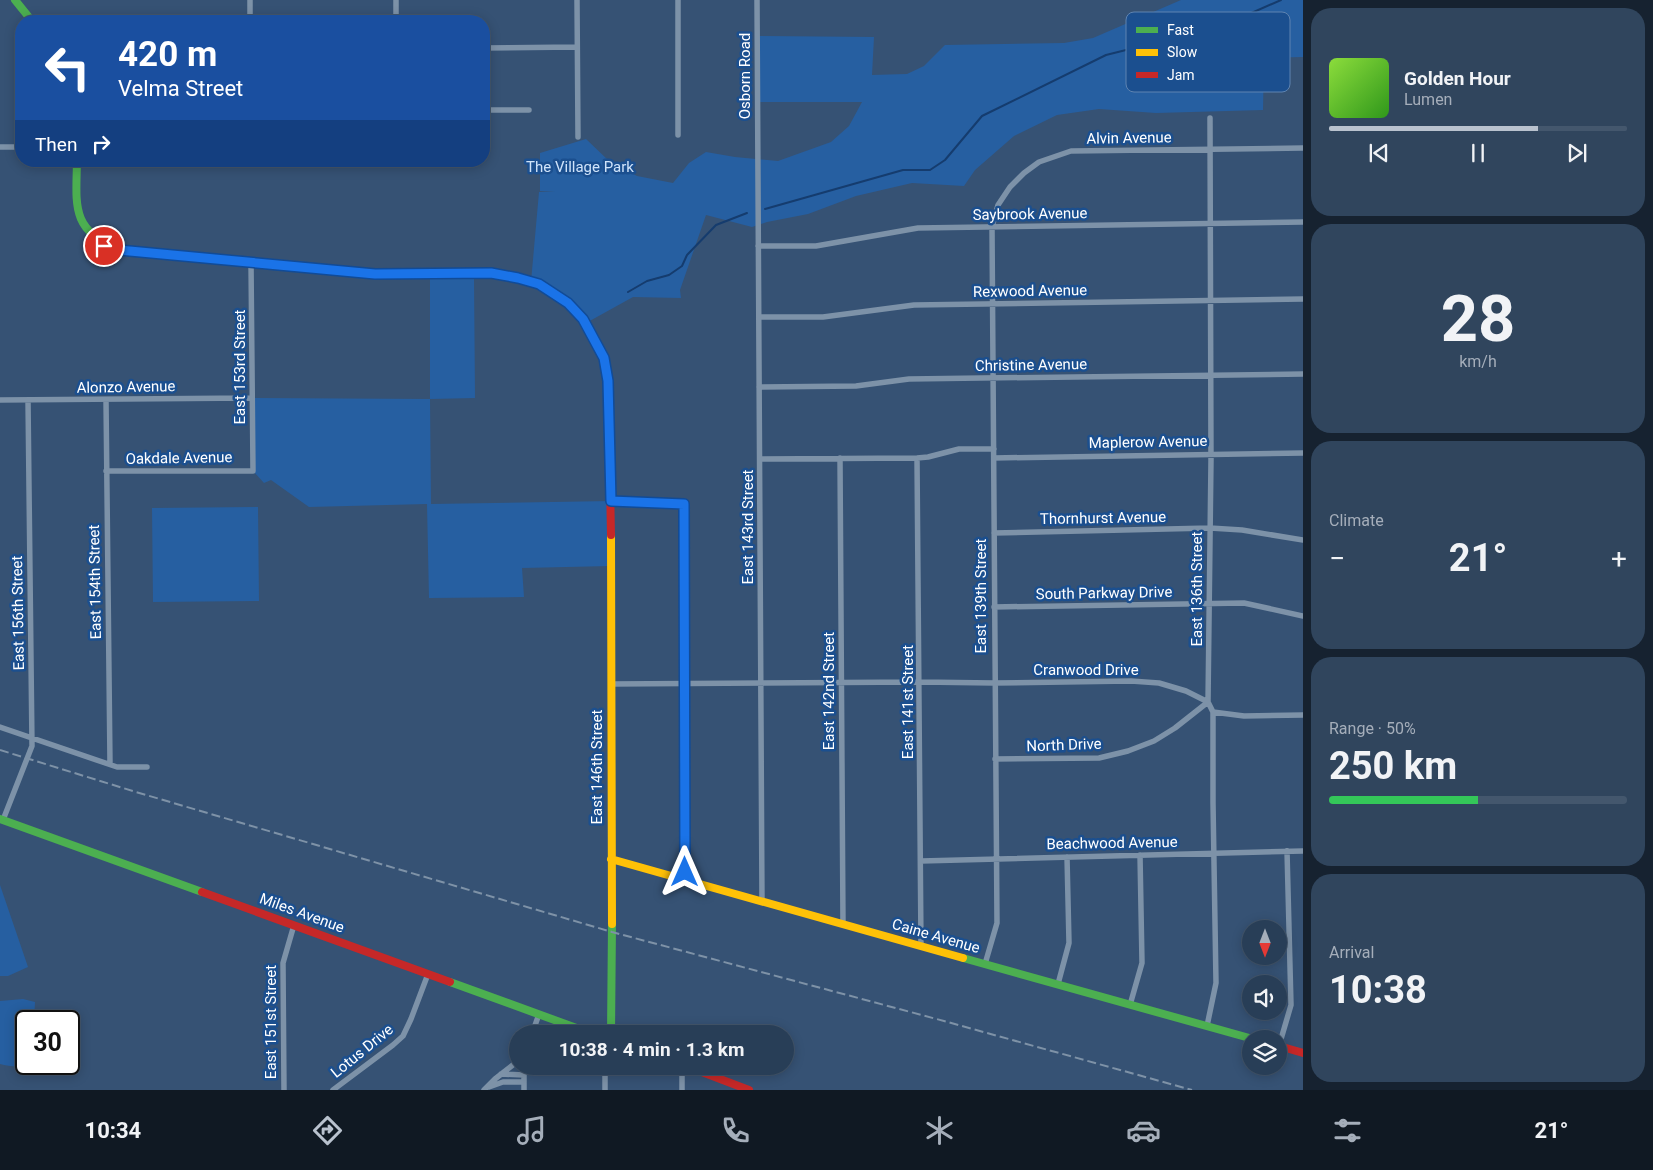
<!DOCTYPE html>
<meta charset="utf-8">
<style>
:root{--surface:#283e57;--page:#30455d;--text:#f1f3f6;--muted:#a5aeba;--line:#44576d;--accent:#b9c2ce}
body{margin:0;font-family:Roboto,sans-serif;background:var(--page);color:var(--text);height:100vh;display:flex;flex-direction:column;font-size:19px;white-space:nowrap}
*{box-sizing:border-box;margin:0}
p{font-size:16px;color:var(--muted)}
.icon{flex:none;width:28px;height:28px;fill:none;stroke:currentColor;stroke-width:2;stroke-linecap:round;stroke-linejoin:round}
.map{position:relative;flex:1;overflow:hidden}
.details{display:flex;flex-direction:column;gap:8px;padding:8px;background:#162230;width:350px}
.details>*{flex:none}
.banner{position:absolute;left:15px;top:15px;width:475px;height:152px;border-radius:20px;box-shadow:0 2px 12px #0003,0 0 0 1px var(--line);background:#1a4fa0;color:#fff;overflow:hidden}
.needle{width:32px;rotate:180deg}
.controls{position:absolute;left:1242px;top:920px;display:grid;gap:10px}
.controls a{display:grid;place-items:center;width:45px;height:45px;border-radius:50%;background:var(--surface);box-shadow:0 2px 12px #0003,0 0 0 1px var(--line);font-size:25px}
.speed{position:absolute;left:15px;top:1010px;display:flex;gap:10px;font-size:25px;font-weight:700;text-align:center}
.speed>*{display:grid;place-content:center;width:65px;height:65px;border-radius:50%;background:var(--surface);box-shadow:0 2px 12px #0003,0 0 0 1px var(--line);line-height:1}
.speed .limit{border:2px solid #111;border-radius:8px;background:#fff;color:#111}
.pin{position:absolute;display:grid;place-items:center;width:42px;height:42px;color:#fff;margin:-21px;border:2px solid #fff;border-radius:50%;box-shadow:0 1px 5px #0007}
.me{position:absolute;width:55px;margin:-28px;rotate:0deg;stroke-linejoin:round;filter:drop-shadow(0 0 4px #0008)}
.turn{display:flex;align-items:center;gap:18px;height:105px;padding:0 20px;font-size:22px}
.turn .icon{width:65px;height:65px;stroke-width:2.5}
.turn b{display:block;font-size:35px;line-height:42px}
.then{display:flex;align-items:center;height:48px;padding:0 20px;background:#0003;gap:10px;font-size:19px}
.big{font-size:38px;font-weight:700;line-height:1.1}
.details .tile{flex:1;display:flex;flex-direction:column;justify-content:center;gap:8px;min-width:0;padding:0 18px;border-radius:20px;background:var(--page)}
.details .dial{align-items:center;gap:0}
.dial b{font-size:65px;line-height:1}
.song{display:flex;align-items:center;gap:15px}
.cover{width:60px;height:60px;border-radius:8px;background:linear-gradient(135deg,hsl(90 70% 55%),hsl(110 70% 35%))}
.played{height:5px;border-radius:2px;background:linear-gradient(90deg,var(--accent) 70%,var(--line) 70%)}
.keys{display:flex;justify-content:space-around;direction:ltr}
.heat{display:flex;justify-content:space-between;align-items:center;font-size:28px;direction:ltr}
.charge{height:8px;border-radius:4px;background:linear-gradient(90deg,#34c759 50%,var(--line) 0)}
.trip{position:absolute;left:509px;top:1025px;width:285px;height:50px;border-radius:25px;background:var(--surface);box-shadow:0 2px 12px #0003,0 0 0 1px var(--line);font-weight:700;line-height:50px;text-align:center}
.dock{display:flex;height:80px;justify-content:space-around;align-items:center;background:#101923;color:var(--muted)}
.dock .icon{width:35px;height:35px}
.dock .on{color:var(--accent)}
.dock b{font-size:22px;color:var(--text)}
main{display:flex;flex:1;min-height:0}
.map>svg:first-child{display:block}
.green{fill:#265fa1}
.lines{fill:none;stroke-linecap:round;stroke-linejoin:round}
.stream{stroke:#153c6e;stroke-width:2}
.street{stroke:#7d92a8;stroke-width:5.5}
.fast{stroke:#4caf50;stroke-width:8}
.slow{stroke:#ffc107;stroke-width:8}
.jam{stroke:#c62828;stroke-width:8}
.rail{stroke:#7e92a7;stroke-width:2;stroke-dasharray:9 4;stroke-linecap:butt}
.route-casing{stroke:#114b97;stroke-width:12}
.route{stroke:#1a73e8;stroke-width:9}
.labels{text-anchor:middle;dominant-baseline:central;stroke-width:5;stroke-linejoin:round;paint-order:stroke}
.street-label{font-size:15px;fill:#fff;stroke:#1b4f8f}
.park-label{font-size:15px;fill:#cfe3fa;stroke:#1b4f8f}
.key{fill:#1b4f8f;stroke:#5f84b1;stroke-width:1}
.key-label{font-size:14px;fill:#fff}
</style>
<main>
<div class="map">
<svg width="1303" height="1090" viewBox="0 0 1303 1090">
<rect width="100%" height="100%" fill="#365274"/>
<path class="green" d="M 1181,0 L 1303,0 L 1303,57 L 1264,58 L 1263,110 L 1156,113 L 1099,109 L 1057,115 L 1014,136 L 975,170 L 964,186 L 912,183 L 856,196 L 808,214 L 767,222 L 752,227 L 706,215 L 680,290 L 681,298 L 633,297 L 586,323 L 568,303 L 531,282 L 539,192 L 555,191 L 540,191 L 540,153 L 586,139 L 608,160 L 637,176 L 673,183 L 689,163 L 706,152 L 735,157 L 778,161 L 831,142 L 849,126 L 862,102 L 757,102 L 757,36 L 874,37 L 872,75 L 907,74 L 924,66 L 945,45 L 1064,43 L 1093,38 Z
M 430,278 L 474,278 L 475,398 L 430,399 L 431,504 L 611,501 L 611,566 L 522,568 L 524,597 L 429,598 L 427,504 L 309,507 L 271,480 L 264,483 L 253,471 L 252,398 L 430,399 Z
M 258,507 L 259,601 L 153,602 L 152,508 Z
M 0,885 L 28,967 L 8,976 L 0,976 Z
M 23,999 L 35,1002 L 34,1021 L 26,1021 L 26,1064 L 33,1064 L 33,1066 C 22,1067 11,1067 0,1064 L 0,1001 Z"/>
<g class="lines">
<path class="stream" d="M 765,209 L 903,170 L 930,170 L 945,160 L 982,116 L 1106,55 L 1138,47 L 1170,44 L 1197,37 L 1281,0
M 628,292 L 647,281 L 669,275 L 682,266 L 687,255 L 716,225 L 747,213"/>
<path class="street" d="M 396,0 L 396,21
M 577,0 L 578,137
M 678,0 L 678,135
M 757,0 L 762,902
M 250,21 L 250,0
M 484,48 L 577,47
M 484,110 L 529,110
M 0,147 L 21,147
M 758,246 L 816,246 L 918,228 L 1303,222
M 759,317 L 823,317 L 914,305 L 1303,299
M 759,387 L 856,386 L 909,379 L 1303,374
M 0,400 L 252,398
M 106,400 L 110,764
M 840,458 L 843,924
M 917,458 L 921,946
M 994,458 L 1303,453
M 760,459 L 917,458 L 928,457 L 959,449 L 994,449
M 106,471 L 253,471 L 251,263
M 611,501 L 684,504 L 685,880
M 994,533 L 1210,528 L 1242,530 L 1303,540
M 994,607 L 1244,603 L 1303,616
M 611,684 L 920,682 L 994,683 L 1131,681 L 1159,683 L 1186,691 L 1208,702
M 1213,712 L 1244,716 L 1303,715
M 0,727 L 117,767 L 147,767
M 995,759 L 1099,758 L 1128,751 L 1154,741 L 1175,728 L 1208,702
M 3,820 L 32,746 L 28,400
M 921,861 L 1303,851
M 985,964 L 997,923 L 992,227 L 998,205 L 1010,187 L 1024,173 L 1039,162 L 1071,151 L 1303,148
M 1058,984 L 1069,943 L 1067,857
M 1130,1005 L 1142,963 L 1140,855
M 1207,1026 L 1216,983 L 1213,803 L 1213,712 L 1208,702 L 1211,460 L 1210,118
M 532,1034 L 539,1014
M 1279,1046 L 1291,1005 L 1287,851
M 605,1066 L 605,1090
M 682,1066 L 682,1090
M 501,1074 L 524,1075
M 489,1087 L 503,1082 L 524,1082
M 284,1090 L 283,963 L 294,925
M 333,1090 L 393,1045 L 403,1036 L 411,1019 L 428,974
M 484,1090 L 495,1079 L 518,1061
M 524,1090 L 524,1066"/>
<path class="fast" d="M 15,0 L 32,21
M 77,161 C 76,207 71,230 119,250 L 375,274 L 437,273
M 0,819 L 202,892
M 963,958 L 1253,1039
M 450,982 L 593,1034
M 611,1034 L 612,924"/>
<path class="slow" d="M 611,535 L 612,924
M 611,859 L 963,958"/>
<path class="jam" d="M 437,273 L 491,273 L 518,278 L 539,285 L 568,303 L 583,319 L 604,358 L 608,381 L 611,535
M 202,892 L 450,982
M 1279,1046 L 1303,1053
M 686,1066 L 749,1090"/>
<path class="rail" d="M 0,750 L 136,792 L 612,932 L 944,1021 L 1192,1090"/>
</g>
<g class="lines">
<defs>
<path id="route" d="M 104,246 L 119,250 L 375,274 L 491,273 L 518,278 L 539,284 L 568,303 L 583,319 L 604,358 L 608,381 L 611,501 L 684,504 L 685,872"/>
</defs>
<use href="#route" class="route-casing"/>
<use href="#route" class="route"/>
</g>
<g class="labels">
<g class="street-label">
<text transform="translate(745 76) rotate(-90)">Osborn Road</text>
<text transform="translate(1129 138) rotate(-1)">Alvin Avenue</text>
<text transform="translate(1030 214) rotate(-1)">Saybrook Avenue</text>
<text transform="translate(1030 291) rotate(-1)">Rexwood Avenue</text>
<text transform="translate(1031 365) rotate(-1)">Christine Avenue</text>
<text transform="translate(240 367) rotate(-90)">East 153rd Street</text>
<text transform="translate(126 387) rotate(-1)">Alonzo Avenue</text>
<text transform="translate(1148 442) rotate(-1)">Maplerow Avenue</text>
<text transform="translate(179 458) rotate(-1)">Oakdale Avenue</text>
<text transform="translate(1103 518) rotate(-1)">Thornhurst Avenue</text>
<text transform="translate(748 527) rotate(-90)">East 143rd Street</text>
<text transform="translate(95 582) rotate(-91)">East 154th Street</text>
<text transform="translate(1197 589) rotate(-90)">East 136th Street</text>
<text transform="translate(1104 593) rotate(-1)">South Parkway Drive</text>
<text transform="translate(981 596) rotate(-90)">East 139th Street</text>
<text transform="translate(18 613) rotate(-91)">East 156th Street</text>
<text x="1086" y="670">Cranwood Drive</text>
<text transform="translate(829 691) rotate(-90)">East 142nd Street</text>
<text transform="translate(908 702) rotate(-90)">East 141st Street</text>
<text transform="translate(1064 745) rotate(-2)">North Drive</text>
<text transform="translate(597 767) rotate(-90)">East 146th Street</text>
<text transform="translate(1112 843) rotate(-1)">Beachwood Avenue</text>
<text transform="translate(302 913) rotate(20)">Miles Avenue</text>
<text transform="translate(936 936) rotate(16)">Caine Avenue</text>
<text transform="translate(271 1022) rotate(-90)">East 151st Street</text>
<text transform="translate(362 1051) rotate(-39)">Lotus Drive</text>
</g>
<g class="park-label">
<text x="580" y="167">The Village Park</text>
</g>
</g>
<rect x="1126" y="12" width="164" height="80" rx="8" class="key"/>
<rect x="1136" y="27" width="22" height="6" fill="#4caf50"/>
<rect x="1136" y="49" width="22" height="7" fill="#ffc107"/>
<rect x="1136" y="72" width="22" height="6" fill="#c62828"/>
<g class="key-label">
<text x="1167" y="35">Fast</text>
<text x="1167" y="57">Slow</text>
<text x="1167" y="80">Jam</text>
</g>
</svg>
<div class="controls">
<a><svg class="needle" viewBox="-14 -14 28 28"><path d="M0-13l5 13h-10z" fill="#e53935"/><path d="M0 13l5-13h-10z" fill="#a5aeba"/></svg></a>
<a><svg class="icon" aria-label="sound" viewBox="0 0 24 24"><path d="M4 9h4l5-4v14l-5-4H4zM17 9q2 3 0 6"/></svg></a>
<a><svg class="icon" aria-label="layers" viewBox="0 0 24 24"><path d="M12 4l9 5-9 5-9-5zM3 14l9 5 9-5"/></svg></a>
</div>
<div class="speed"><div class="limit">30</div></div>
<div class="pin" style="left:104px;top:246px;background:#d93025"><svg class="icon" aria-label="arrive" viewBox="0 0 24 24"><path d="M6 21V4h12l-3 4 3 4H6"/></svg></div>
<svg class="me" style="left:685px;top:872px" viewBox="-20 -20 40 40"><path d="M0-17L14 15 0 8-14 15z" fill="#1a73e8" stroke="#fff" stroke-width="4"/></svg>
<div class="trip">10:38 · 4 min · 1.3 km</div>
<div class="banner">
<div class="turn"><svg class="icon" aria-label="left" viewBox="0 0 24 24"><path d="M17 20v-9H6M10 6l-5 5 5 5"/></svg><div><b>420 m</b>Velma Street</div></div>
<div class="then">Then<svg class="icon" aria-label="right" viewBox="0 0 24 24"><path d="M7 20v-9h11M14 6l5 5-5 5"/></svg></div>
</div>
</div>
<section class="details">
<div class="tile">
<div class="song"><i class="cover"></i><div><b>Golden Hour</b><p>Lumen</p></div></div>
<div class="played"></div>
<div class="keys"><svg class="icon" aria-label="previous" viewBox="0 0 24 24"><path d="M18 5L8 12l10 7zM5 5v14"/></svg><svg class="icon" aria-label="pause" viewBox="0 0 24 24"><path d="M8 5v14M16 5v14"/></svg><svg class="icon" aria-label="next" viewBox="0 0 24 24"><path d="M6 5l10 7-10 7zM19 5v14"/></svg></div>
</div>
<div class="tile dial"><b>28</b><p>km/h</p></div>
<div class="tile"><p>Climate</p>
<div class="heat"><a>−</a><b class="big">21°</b><a>+</a></div>
</div>
<div class="tile"><p>Range · 50%</p><b class="big">250 km</b><div class="charge"></div></div>
<div class="tile"><p>Arrival</p><b class="big">10:38</b></div>
</section>
</main>
<nav class="dock">
<b>10:34</b>
<svg class="icon on" aria-label="directions" viewBox="0 0 24 24"><path d="M12 3l9 9-9 9-9-9zM9 14v-3h6M13 9l2 2-2 2"/></svg>
<svg class="icon" aria-label="music" viewBox="0 0 24 24"><path d="M9 18V5l10-2v13"/><circle cx="6" cy="18" r="3"/><circle cx="16" cy="16" r="3"/></svg>
<svg class="icon" aria-label="phone" viewBox="0 0 24 24"><path d="M5 4h4l2 5-3 2q2 4 5 5l2-3 5 2v4C11 20 4 13 5 4z"/></svg>
<svg class="icon" aria-label="climate" viewBox="0 0 24 24"><path d="M12 3v18M4 7l16 10M4 17L20 7"/></svg>
<svg class="icon" aria-label="car" viewBox="0 0 24 24"><path d="M5 17H2v-5l4-1 3-4h7l3 4 3 1v5h-3M9 17h6M6 11h13"/><circle cx="7" cy="17" r="2"/><circle cx="17" cy="17" r="2"/></svg>
<svg class="icon" aria-label="filters" viewBox="0 0 24 24"><path d="M4 7h16M4 17h16"/><circle cx="9" cy="7" r="2"/><circle cx="15" cy="17" r="2"/></svg>
<b>21°</b>
</nav>
